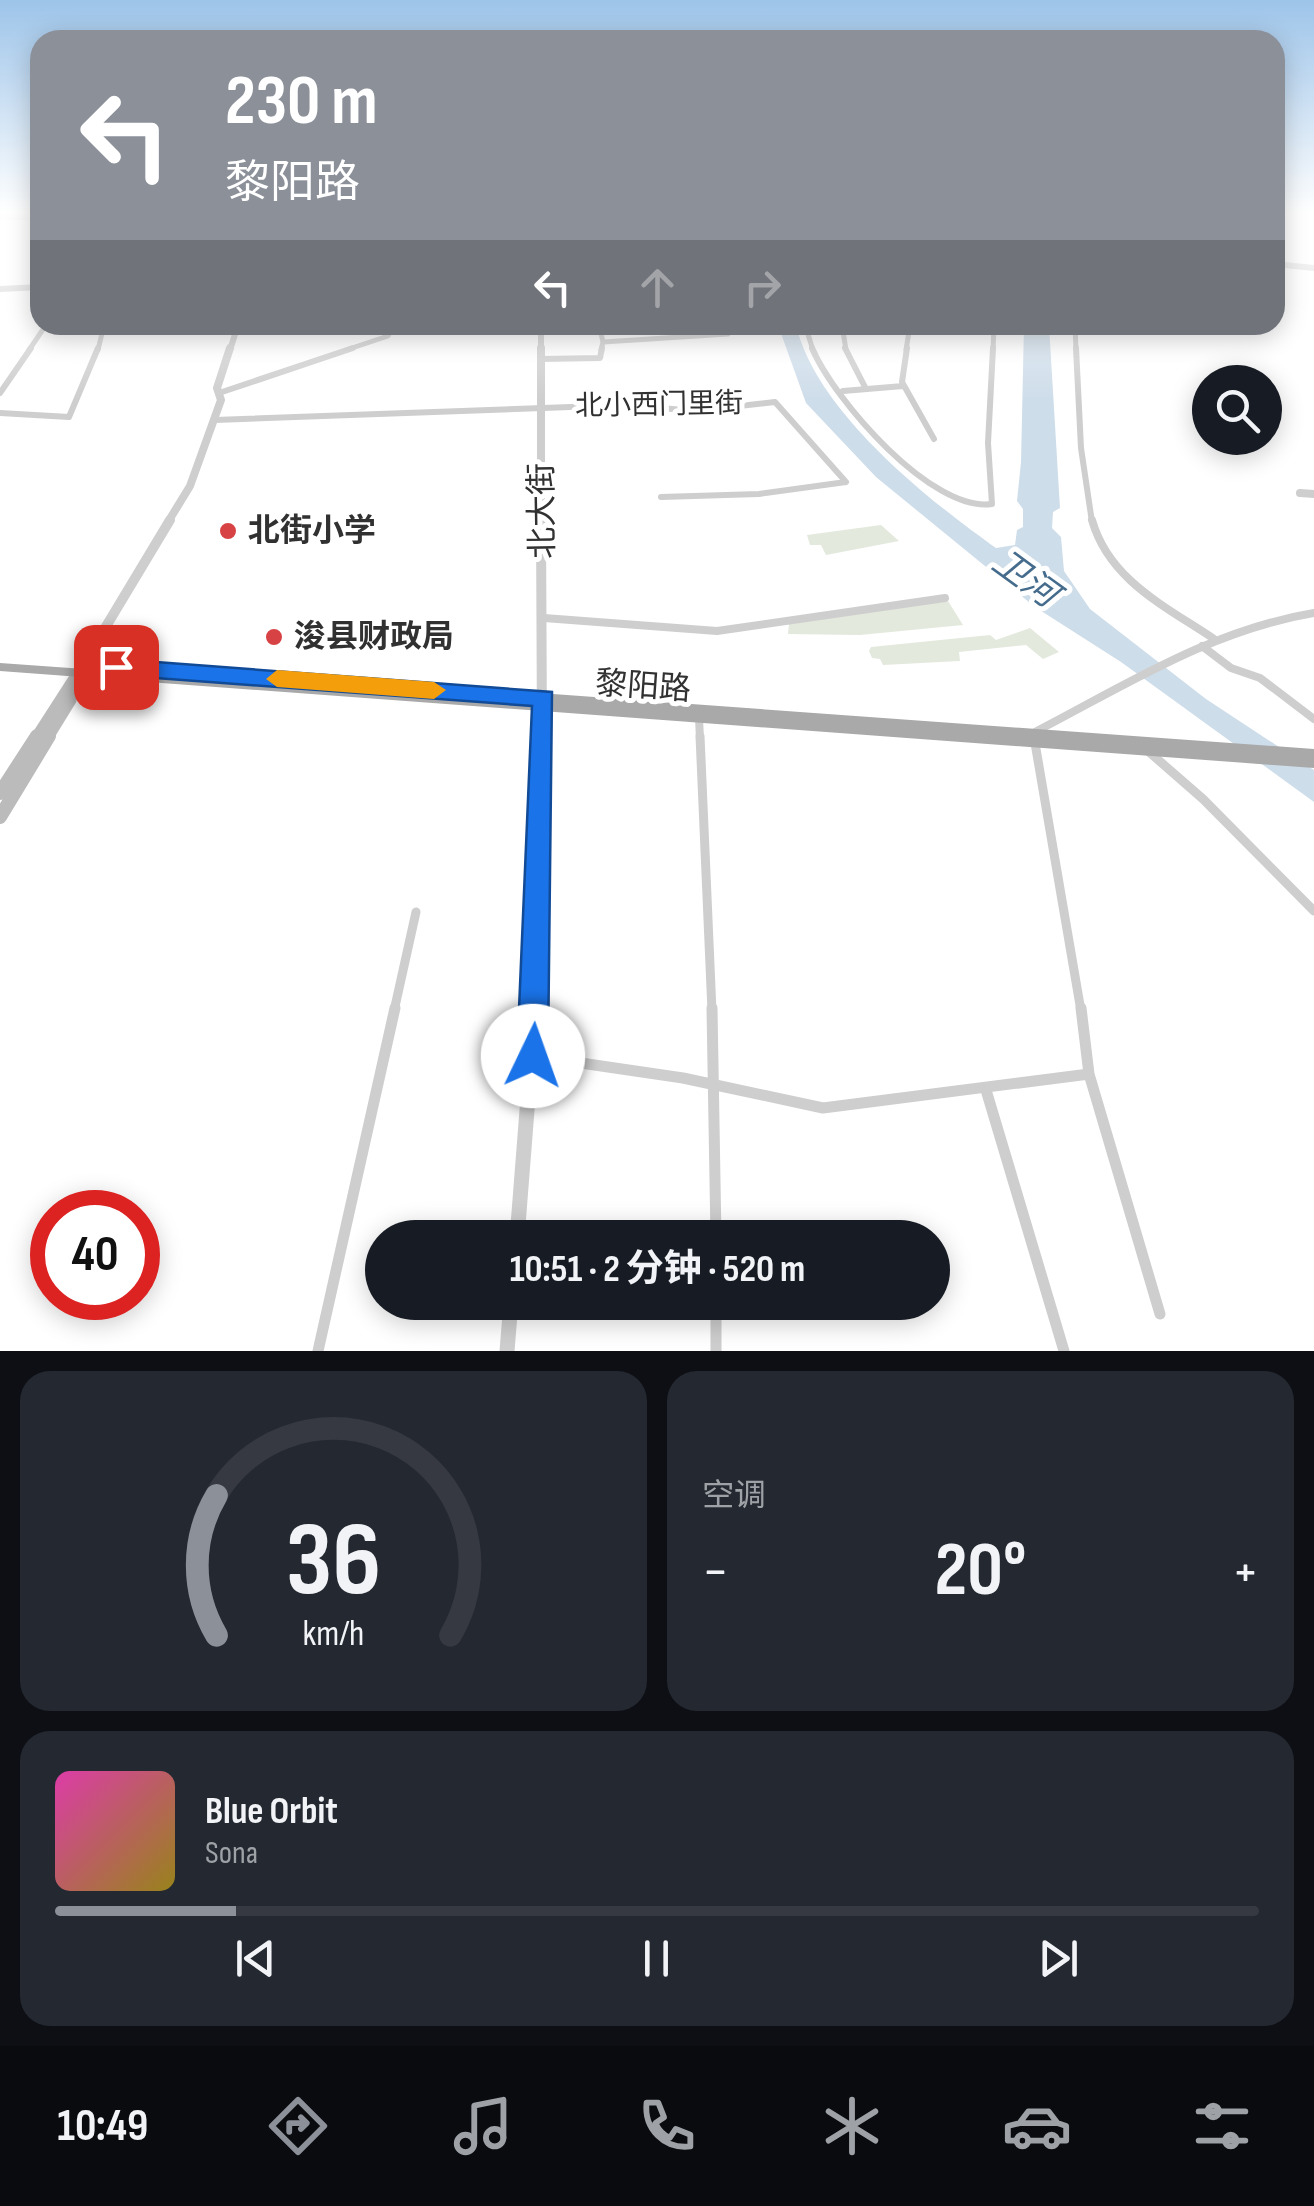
<!DOCTYPE html>
<html lang="zh">
<meta charset="utf-8">
<style>
:root{--surface:#171b24;--page:#242831;--text:#f1f3f6;--muted:#9ea1a6;--line:#363941;--accent:#8c9099}
body{margin:0;font-family:"Sofia Sans Condensed","Noto Sans SC",sans-serif;background:var(--page);color:var(--text);height:100vh;display:flex;flex-direction:column;font-size:38px;white-space:nowrap}
*{box-sizing:border-box;margin:0}
p{font-size:32px;color:var(--muted)}
.icon{flex:none;width:55px;height:55px;fill:none;stroke:currentColor;stroke-width:2;stroke-linecap:round;stroke-linejoin:round}
.map{position:relative;height:1351px;overflow:hidden}
.side{display:flex;flex-direction:column;gap:20px;padding:20px;background:#0d0f14;flex:1}
.side>*{flex:none}
.top-card{position:absolute;left:30px;top:30px;width:1255px;height:305px;border-radius:30px;box-shadow:0 5px 25px #0003;background:#8c9099;color:#fff;overflow:hidden}
.fabs{position:absolute;left:1192px;top:365px;display:grid;gap:20px}
.fabs a{display:grid;place-items:center;width:90px;height:90px;border-radius:50%;background:var(--surface);box-shadow:0 5px 25px #0003;font-size:50px}
.speed{position:absolute;left:30px;top:1190px;display:flex;gap:20px;font-size:50px;font-weight:700;text-align:center}
.speed>*{display:grid;place-content:center;width:130px;height:130px;border-radius:50%;background:var(--surface);box-shadow:0 5px 25px #0003;line-height:1}
.speed .limit{border:15px solid #d22;background:#fff;color:#111}
.pin{position:absolute;display:grid;place-items:center;width:85px;height:85px;color:#fff;margin:-42px;border-radius:20px;box-shadow:0 5px 15px #0006}
.me{position:absolute;width:110px;margin:-55px;rotate:3deg;stroke-linejoin:round;filter:drop-shadow(0 0 8px #0008)}
.turn{display:flex;align-items:center;gap:35px;height:210px;padding:0 30px;font-size:45px}
.turn .icon{width:130px;height:130px;stroke-width:2.5}
.turn b{display:block;font-size:70px;line-height:85px}
.lanes{display:flex;align-items:center;height:95px;padding:0 30px;background:#0003;justify-content:center;gap:50px;direction:ltr}
.lanes .off{opacity:.35}
.big{font-size:75px;font-weight:700;line-height:1.1}
.side .card{flex:1;display:flex;flex-direction:column;justify-content:center;gap:15px;min-width:0;padding:0 35px;border-radius:30px;background:var(--page)}
.side .dial{align-items:center;gap:0}
.dial svg{height:260px;overflow:visible;fill:none;stroke:var(--line);stroke-width:7;stroke-linecap:round;text-anchor:middle}
.dial text{fill:var(--text);stroke:none}
.song{display:flex;align-items:center;gap:30px}
.cover{width:120px;height:120px;border-radius:15px;background:linear-gradient(135deg,hsl(320 70% 55%),hsl(50 70% 35%))}
.played{height:10px;border-radius:5px;background:linear-gradient(90deg,var(--accent) 15%,var(--line) 15%)}
.keys{display:flex;justify-content:space-around;direction:ltr}
.heat{display:flex;justify-content:space-between;align-items:center;font-size:55px;direction:ltr}
.side .tiles{flex:1;display:grid;gap:20px;grid-template-columns:1fr 1fr}
.card:last-child{grid-column:span 2}
.trip{position:absolute;left:365px;top:1220px;width:585px;height:100px;border-radius:50px;background:var(--surface);box-shadow:0 5px 25px #0003;font-weight:700;line-height:100px;text-align:center}
.tab-bar{display:flex;height:160px;justify-content:space-around;align-items:center;background:#090b0e;color:var(--muted)}
.tab-bar .icon{width:70px;height:70px}
.tab-bar .on{color:var(--accent)}
.tab-bar b{font-size:45px;color:var(--text)}
.map>svg:first-child{display:block}
.green{fill:#e3e9dd}
.water{fill:#ceddea}
.lines{fill:none;stroke-linecap:round;stroke-linejoin:round}
.minor-far4{stroke:#cecece;stroke-width:5}
.minor-far3{stroke:#cecece;stroke-width:6}
.minor-far2{stroke:#cecece;stroke-width:8}
.minor-far1{stroke:#cecece;stroke-width:9}
.minor{stroke:#cecece;stroke-width:11}
.tertiary-far4{stroke:#cecece;stroke-width:6}
.tertiary-far3{stroke:#cecece;stroke-width:8}
.tertiary-far2{stroke:#cecece;stroke-width:10}
.tertiary-far1{stroke:#cecece;stroke-width:12}
.tertiary{stroke:#cecece;stroke-width:15}
.secondary-far1{stroke:#bbb;stroke-width:11}
.secondary{stroke:#bbb;stroke-width:14}
.primary{fill:#a9a9a9;fill-rule:evenodd}
.route{fill:#1a73e8;stroke:#114b97;stroke-width:2.5}
.slow{fill:#f59e0b}
.poi-dot{fill:#d74344;stroke:#fff;stroke-width:4}
.labels{text-anchor:middle;dominant-baseline:central;stroke-width:10;stroke-linejoin:round;paint-order:stroke}
.far-street-label{font-size:28px;fill:#313131;stroke:#fff}
.street-label{font-size:32px;fill:#313131;stroke:#fff}
.poi-label{font-size:32px;font-weight:bold;fill:#313131;stroke:#fff;text-anchor:start}
.water-label{font-size:35px;font-style:italic;fill:#456c8c;stroke:#fff}
</style>
<div class="map">
<svg width="1314" height="1351" viewBox="0 0 1314 1351">
<rect width="100%" height="100%" fill="#fff"/>
<path class="green" d="M 881,525 L 899,541 L 826,555 L 821,545 L 810,545 L 807,535 Z
M 948,601 L 963,625 L 860,635 L 788,634 L 789,624 Z
M 1030,628 L 1059,652 L 1043,659 L 1026,645 L 959,652 L 960,661 L 883,665 L 880,659 L 872,658 L 869,651 L 871,647 L 990,635 L 996,640 Z"/>
<path class="water" d="M 778,325 L 796,325 C 816,411 927,499 996,548 L 1015,545 L 1017,530 L 1023,527 L 1023,509 L 1017,501 L 1021,462 L 1024,325 L 1049,325 L 1060,508 L 1053,512 L 1052,528 L 1061,537 L 1064,571 L 1090,609 L 1206,699 L 1314,770 L 1314,802 L 1121,662 L 1035,607 L 876,477 L 806,403 Z"/>
<g class="lines">
<path class="minor-far4" d="M 0,217 L 40,218
M 599,325 L 603,342
M 805,325 L 813,350
M 842,325 L 846,350
M 1075,325 L 1076,350
M 29,350 L 46,325
M 98,350 L 104,325
M 346,350 L 388,336 L 393,325
M 601,350 L 603,342 L 728,334
M 906,350 L 910,325
M 993,350 L 994,325"/>
<path class="minor-far3" d="M 812,348 C 834,400 932,513 992,504 L 988,443 L 993,348
M 845,348 L 866,389
M 907,348 L 902,382 L 934,439
M 1076,348 L 1081,448 L 1092,522
M 541,359 L 600,358 L 602,348
M 843,391 L 903,386
M 0,393 L 31,348
M 219,393 L 353,348
M 0,413 L 69,417 L 98,348
M 215,420 L 626,405 L 695,411 L 775,402 L 846,482
M 661,497 L 759,494 L 846,482"/>
<path class="minor-far2" d="M 1092,520 C 1109,580 1165,606 1214,639
M 544,618 L 717,631 L 945,598
M 1202,646 L 1231,668 L 1260,678 L 1314,719
M 699,718 L 700,739
M 1035,732 C 1126,685 1211,630 1314,613"/>
<path class="minor-far1" d="M 700,736 L 712,1011
M 1035,743 L 1081,1011
M 1148,751 L 1203,799 L 1314,911
M 394,1011 L 416,912"/>
<path class="minor" d="M 712,1008 L 716,1238
M 1081,1008 L 1089,1074 L 1160,1314
M 533,1056 L 683,1078 L 823,1108 L 1089,1074
M 986,1090 L 1064,1351
M 716,1302 L 716,1351
M 318,1351 L 395,1008"/>
<path class="tertiary-far4" d="M 1275,264 L 1314,268
M 0,289 L 40,287
M 541,325 L 541,350
M 230,350 L 238,325"/>
<path class="tertiary-far3" d="M 541,348 L 541,522
M 1300,493 L 1314,494
M 168,522 L 190,486 L 221,400 L 217,388 L 230,348"/>
<path class="tertiary-far2" d="M 541,520 L 542,739
M 78,673 L 170,520"/>
<path class="tertiary-far1" d="M 535,1011 L 542,736"/>
<path class="tertiary" d="M 517,1238 L 535,1008
M 507,1351 L 511,1302"/>
<path class="secondary-far1" d="M 35,739 L 73,680
M 47,739 L 71,700 L 78,673"/>
<path class="secondary" d="M 0,793 L 37,736
M 0,817 L 49,736"/>
<path class="primary" d="M 0,212 L 8,212 L 0,216 Z
M 0,663 L 491,698 L 490,695 L 491,692 L 496,690 L 1314,749 L 1314,768 L 0,671 Z"/>
</g>
<linearGradient id="sky" x2="0" y2="1"><stop stop-color="#9dc4e9"/><stop offset="0.53" stop-color="#fff"/><stop offset="1" stop-color="#fff" stop-opacity="0"/></linearGradient>
<rect width="1314" height="401" fill="url(#sky)"/>
<path class="route" d="M 116,659 L 552,692 L 548,1056 L 544,1068 L 533,1072 L 522,1068 L 517,1056 L 532,706 L 116,675 L 105,667 Z"/>
<path class="slow" d="M 277,670 L 434,682 L 446,690 L 434,699 L 277,687 L 266,679 Z"/>
<g class="poi-dot">
<circle cx="228" cy="531" r="10"/>
<circle cx="274" cy="637" r="10"/>
</g>
<g class="labels">
<g class="far-street-label">
<text transform="translate(659 405) rotate(-1)">北小西门里街</text>
</g>
<g class="street-label">
<text transform="translate(543 511) rotate(-91)">北大街</text>
<text transform="translate(643 687) rotate(4)">黎阳路</text>
</g>
<g class="poi-label">
<text x="248" y="531">北街小学</text>
<text x="294" y="637">浚县财政局</text>
</g>
<g class="water-label">
<text transform="translate(1025 579) rotate(36)">卫河</text>
</g>
</g>
</svg>
<div class="fabs">
<a><svg class="icon" aria-label="search" viewBox="0 0 24 24"><circle cx="10" cy="10" r="6"/><path d="M15 15l6 6"/></svg></a>
</div>
<div class="speed"><div class="limit">40</div></div>
<div class="pin" style="left:116px;top:667px;background:#d93025"><svg class="icon" aria-label="arrive" viewBox="0 0 24 24"><path d="M6 21V4h12l-3 4 3 4H6"/></svg></div>
<svg class="me" style="left:533px;top:1056px" viewBox="-20 -20 40 40"><circle r="19" fill="#fff"/><path d="M0-13L10 11 0 6-10 11z" fill="#1a73e8"/></svg>
<div class="trip">10:51 · 2 分钟 · 520 m</div>
<div class="top-card">
<div class="turn"><svg class="icon" aria-label="left" viewBox="0 0 24 24"><path d="M17 20v-9H6M10 6l-5 5 5 5"/></svg><div><b>230 m</b>黎阳路</div></div>
<div class="lanes"><svg class="icon" aria-label="left" viewBox="0 0 24 24"><path d="M17 20v-9H6M10 6l-5 5 5 5"/></svg><svg class="icon off" aria-label="ahead" viewBox="0 0 24 24"><path d="M12 20V5M6 11l6-6 6 6"/></svg><svg class="icon off" aria-label="right" viewBox="0 0 24 24"><path d="M7 20v-9h11M14 6l5 5-5 5"/></svg></div>
</div>
</div>
<section class="side">
<div class="tiles">
<div class="card dial"><svg viewBox="0 0 100 80">
<path d="M14 69A42 42 0 1 1 86 69"/>
<path d="M14 69A42 42 0 0 1 14 26" stroke="#8c9099"/>
<text x="50" y="56" font-size="32" font-weight="700">36</text>
<text x="50" y="72" font-size="11">km/h</text>
</svg></div>
<div class="card"><p>空调</p>
<div class="heat"><a>−</a><b class="big">20°</b><a>+</a></div>
</div>
<div class="card">
<div class="song"><i class="cover"></i><div><b>Blue Orbit</b><p>Sona</p></div></div>
<div class="played"></div>
<div class="keys"><svg class="icon" aria-label="previous" viewBox="0 0 24 24"><path d="M18 5L8 12l10 7zM5 5v14"/></svg><svg class="icon" aria-label="pause" viewBox="0 0 24 24"><path d="M8 5v14M16 5v14"/></svg><svg class="icon" aria-label="next" viewBox="0 0 24 24"><path d="M6 5l10 7-10 7zM19 5v14"/></svg></div>
</div>
</div>
</section>
<nav class="tab-bar">
<b>10:49</b>
<svg class="icon on" aria-label="directions" viewBox="0 0 24 24"><path d="M12 3l9 9-9 9-9-9zM9 14v-3h6M13 9l2 2-2 2"/></svg>
<svg class="icon" aria-label="music" viewBox="0 0 24 24"><path d="M9 18V5l10-2v13"/><circle cx="6" cy="18" r="3"/><circle cx="16" cy="16" r="3"/></svg>
<svg class="icon" aria-label="phone" viewBox="0 0 24 24"><path d="M5 4h4l2 5-3 2q2 4 5 5l2-3 5 2v4C11 20 4 13 5 4z"/></svg>
<svg class="icon" aria-label="climate" viewBox="0 0 24 24"><path d="M12 3v18M4 7l16 10M4 17L20 7"/></svg>
<svg class="icon" aria-label="car" viewBox="0 0 24 24"><path d="M5 17H2v-5l4-1 3-4h7l3 4 3 1v5h-3M9 17h6M6 11h13"/><circle cx="7" cy="17" r="2"/><circle cx="17" cy="17" r="2"/></svg>
<svg class="icon" aria-label="filters" viewBox="0 0 24 24"><path d="M4 7h16M4 17h16"/><circle cx="9" cy="7" r="2"/><circle cx="15" cy="17" r="2"/></svg>
</nav>
